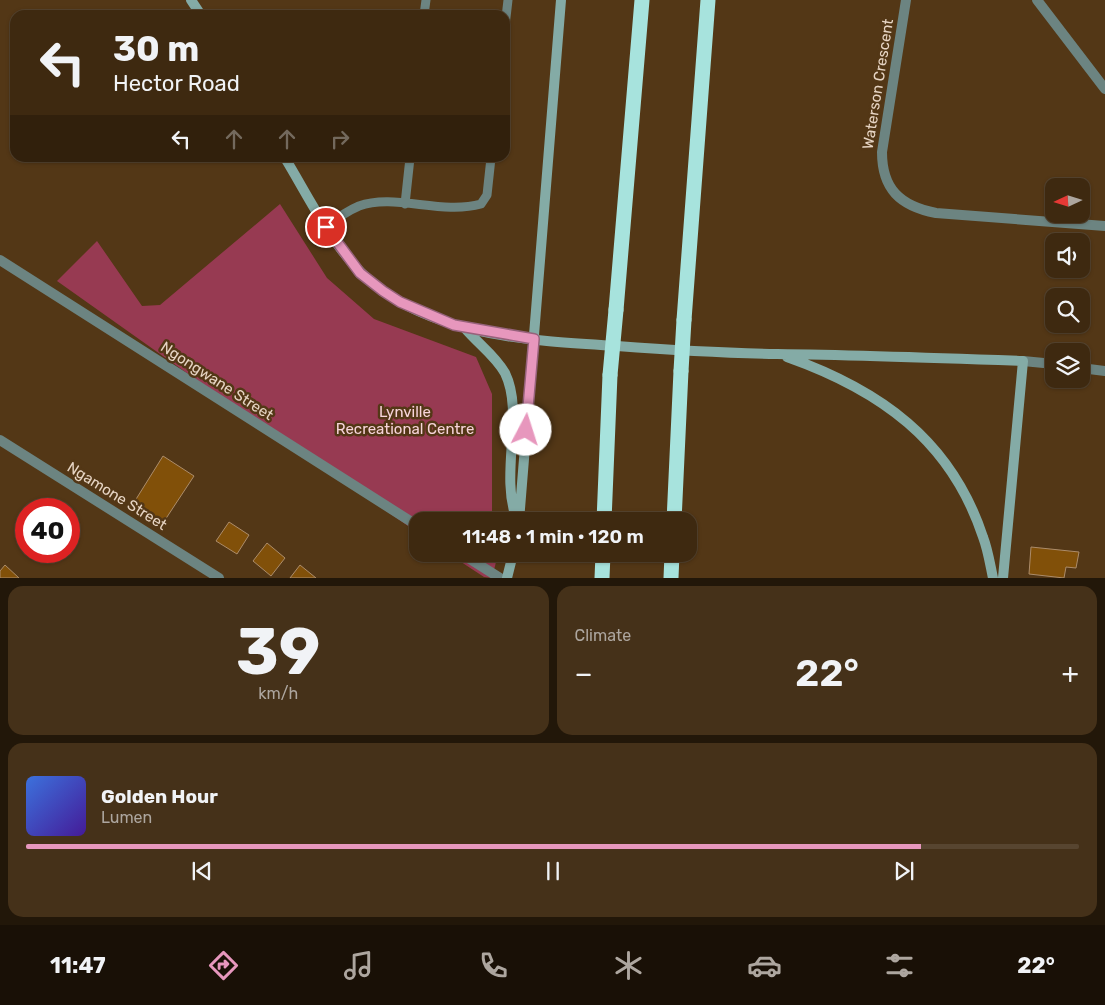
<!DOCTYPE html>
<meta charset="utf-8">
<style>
:root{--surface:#3e2910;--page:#453119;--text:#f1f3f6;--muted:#ada69f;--line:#574530;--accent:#e797bd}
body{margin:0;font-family:Rubik,sans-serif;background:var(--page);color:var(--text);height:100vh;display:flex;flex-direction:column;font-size:19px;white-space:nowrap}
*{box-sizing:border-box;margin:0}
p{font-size:16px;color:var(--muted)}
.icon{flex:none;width:28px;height:28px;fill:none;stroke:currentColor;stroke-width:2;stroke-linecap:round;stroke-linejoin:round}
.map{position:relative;height:578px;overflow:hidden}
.drawer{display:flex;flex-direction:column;gap:8px;padding:8px;background:#221709;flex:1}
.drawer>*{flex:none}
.guide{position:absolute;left:10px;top:10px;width:500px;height:152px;border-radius:15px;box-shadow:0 1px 4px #0004,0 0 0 1px var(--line);background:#3e2910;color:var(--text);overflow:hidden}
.needle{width:32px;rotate:266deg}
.buttons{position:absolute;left:1045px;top:178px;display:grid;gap:10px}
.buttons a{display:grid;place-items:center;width:45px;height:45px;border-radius:10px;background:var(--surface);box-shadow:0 1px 4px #0004,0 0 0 1px var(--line);font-size:25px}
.speed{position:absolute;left:15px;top:498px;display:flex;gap:10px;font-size:25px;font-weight:700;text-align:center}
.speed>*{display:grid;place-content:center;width:65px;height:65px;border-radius:50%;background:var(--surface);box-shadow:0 1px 4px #0004,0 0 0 1px var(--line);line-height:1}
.speed .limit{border:8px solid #d22;background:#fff;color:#111}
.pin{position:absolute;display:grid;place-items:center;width:42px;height:42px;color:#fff;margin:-21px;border:2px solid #fff;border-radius:50%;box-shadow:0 1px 5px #0007}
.me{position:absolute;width:55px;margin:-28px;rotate:5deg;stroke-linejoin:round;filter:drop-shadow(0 0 4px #0008)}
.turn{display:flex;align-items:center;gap:18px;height:105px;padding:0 20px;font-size:22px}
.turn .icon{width:65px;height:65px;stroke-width:2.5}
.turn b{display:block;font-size:35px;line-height:42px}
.lanes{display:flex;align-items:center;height:48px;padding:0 20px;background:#0003;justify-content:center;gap:25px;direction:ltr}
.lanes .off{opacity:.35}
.big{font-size:38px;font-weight:600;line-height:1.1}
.drawer .widget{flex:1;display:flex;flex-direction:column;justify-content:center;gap:8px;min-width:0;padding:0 18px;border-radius:15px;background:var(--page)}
.drawer .dial{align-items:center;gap:0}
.dial b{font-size:65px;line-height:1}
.song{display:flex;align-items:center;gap:15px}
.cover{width:60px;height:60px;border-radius:8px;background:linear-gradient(135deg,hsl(220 70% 55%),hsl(260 70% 35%))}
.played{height:5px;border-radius:2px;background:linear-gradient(90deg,var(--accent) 85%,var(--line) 85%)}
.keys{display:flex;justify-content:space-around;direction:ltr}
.heat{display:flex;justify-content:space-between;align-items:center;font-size:28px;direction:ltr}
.drawer .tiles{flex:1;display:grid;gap:8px;grid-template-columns:1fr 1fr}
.widget:last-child{grid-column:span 2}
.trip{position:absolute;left:409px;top:512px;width:288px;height:50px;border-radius:15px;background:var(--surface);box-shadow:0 1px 4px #0004,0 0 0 1px var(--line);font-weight:600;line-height:50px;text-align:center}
.tab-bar{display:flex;height:80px;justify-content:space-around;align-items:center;background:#191006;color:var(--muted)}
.tab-bar .icon{width:35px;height:35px}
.tab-bar .current{color:var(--accent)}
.tab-bar b{font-size:22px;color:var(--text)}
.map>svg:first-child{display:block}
.green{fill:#973a52}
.building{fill:#815009;stroke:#ac8c6a}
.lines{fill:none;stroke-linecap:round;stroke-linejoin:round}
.lane{stroke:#6c8481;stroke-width:9}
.street{stroke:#6c8481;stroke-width:10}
.secondary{stroke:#84aba6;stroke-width:10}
.highway{stroke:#a7e3dd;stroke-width:15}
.highway-bridge{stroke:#a7e3dd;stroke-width:15}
.route-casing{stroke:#96627b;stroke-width:12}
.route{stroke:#e797bd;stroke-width:9}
.labels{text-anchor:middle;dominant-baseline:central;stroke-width:5;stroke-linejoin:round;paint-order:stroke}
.street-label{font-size:15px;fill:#e7d5c4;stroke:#533716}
.park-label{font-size:15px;fill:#f7d4da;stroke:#533716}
</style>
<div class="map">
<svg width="1105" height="578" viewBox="0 0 1105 578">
<rect width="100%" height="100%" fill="#533716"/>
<path class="green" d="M 280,204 L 327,278 L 374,319 L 476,357 L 492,394 L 492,521 L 418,521 L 417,532 L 266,429 L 57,281 L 97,241 L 142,306 L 160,305 Z
M 449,554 L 498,554 L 492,578 L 484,577 Z"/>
<path class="building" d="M 163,456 L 194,476 L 163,523 L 133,504 Z
M 229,522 L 249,535 L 237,554 L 216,541 Z
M 267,543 L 285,558 L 271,576 L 253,561 Z
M 1031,547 L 1079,552 L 1076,568 L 1066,567 L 1064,578 L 1029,574 Z
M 5,565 L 19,578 L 0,578 L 0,571 Z
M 300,565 L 316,578 L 290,578 Z"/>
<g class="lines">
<path class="lane" d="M 424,15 L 426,0
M 505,26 L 508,0
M 405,204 L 410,158
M 326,227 C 336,219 347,211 359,206 C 394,193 441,215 481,204 L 487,195 L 491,158"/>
<path class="street" d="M 906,0 L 882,152 C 882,189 900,206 936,213 L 1105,226
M 1037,0 L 1105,89
M 0,260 L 418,526
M 1023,361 L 1054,364
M 1081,368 L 1105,371
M 0,440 L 219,578
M 462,554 L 500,578"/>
<path class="secondary" d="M 191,0 L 201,15
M 285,158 C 313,204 338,260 384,292 C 451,338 539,341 617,346 C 670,350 723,353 777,354 C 859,355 941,358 1023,361 L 1003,578
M 464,327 C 477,343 495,355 505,373 C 525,414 499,474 517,520
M 787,357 C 880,390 951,440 983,537 C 988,550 990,564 993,578
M 519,521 L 561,0
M 507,578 L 513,554"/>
<path class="highway" d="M 616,310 L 642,0
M 684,320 L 708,0
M 604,521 L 610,375
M 674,521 L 681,371
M 602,578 L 603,554
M 671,578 L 672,554"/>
<path class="highway-bridge" d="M 681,371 L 684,320
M 610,375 L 616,310"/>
</g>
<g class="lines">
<defs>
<path id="route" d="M 326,227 L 360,273 L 383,291 L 400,302 L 454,325 L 534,339 L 526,430"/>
</defs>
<use href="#route" class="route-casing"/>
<use href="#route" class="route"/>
</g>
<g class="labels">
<g class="street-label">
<text transform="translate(878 84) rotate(-81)">Waterson Crescent</text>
<text transform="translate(217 381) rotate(33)">Ngongwane Street</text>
<text transform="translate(117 496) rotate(32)">Ngamone Street</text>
</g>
<g class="park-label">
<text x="405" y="412">Lynville<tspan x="405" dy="17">Recreational Centre</tspan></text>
</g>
</g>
</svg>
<div class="buttons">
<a><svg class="needle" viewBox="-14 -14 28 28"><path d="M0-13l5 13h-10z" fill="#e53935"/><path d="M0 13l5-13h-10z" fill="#ada69f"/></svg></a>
<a><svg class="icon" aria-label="sound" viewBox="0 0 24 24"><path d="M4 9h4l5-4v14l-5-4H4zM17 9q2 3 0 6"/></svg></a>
<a><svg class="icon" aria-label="search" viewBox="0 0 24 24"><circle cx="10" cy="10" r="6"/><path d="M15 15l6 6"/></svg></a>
<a><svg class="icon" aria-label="layers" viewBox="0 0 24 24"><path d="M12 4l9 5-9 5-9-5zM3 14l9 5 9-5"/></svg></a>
</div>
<div class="speed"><div class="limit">40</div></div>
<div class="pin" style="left:326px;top:227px;background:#d93025"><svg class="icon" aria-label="arrive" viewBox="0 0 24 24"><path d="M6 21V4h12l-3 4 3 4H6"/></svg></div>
<svg class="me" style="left:526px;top:430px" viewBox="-20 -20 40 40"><circle r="19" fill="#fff"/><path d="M0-13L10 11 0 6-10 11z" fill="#e797bd"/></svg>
<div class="trip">11:48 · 1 min · 120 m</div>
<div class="guide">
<div class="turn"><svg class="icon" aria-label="left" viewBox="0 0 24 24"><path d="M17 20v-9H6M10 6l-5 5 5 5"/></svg><div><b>30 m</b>Hector Road</div></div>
<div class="lanes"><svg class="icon" aria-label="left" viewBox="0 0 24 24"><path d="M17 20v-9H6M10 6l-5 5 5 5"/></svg><svg class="icon off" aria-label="ahead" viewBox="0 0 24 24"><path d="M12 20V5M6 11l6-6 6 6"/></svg><svg class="icon off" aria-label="ahead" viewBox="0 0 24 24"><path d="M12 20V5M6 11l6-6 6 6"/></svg><svg class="icon off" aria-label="right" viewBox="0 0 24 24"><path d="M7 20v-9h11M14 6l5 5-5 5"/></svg></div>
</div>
</div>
<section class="drawer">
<div class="tiles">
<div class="widget dial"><b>39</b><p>km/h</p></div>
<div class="widget"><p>Climate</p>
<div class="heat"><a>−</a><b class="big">22°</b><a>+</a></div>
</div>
<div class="widget">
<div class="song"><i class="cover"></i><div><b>Golden Hour</b><p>Lumen</p></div></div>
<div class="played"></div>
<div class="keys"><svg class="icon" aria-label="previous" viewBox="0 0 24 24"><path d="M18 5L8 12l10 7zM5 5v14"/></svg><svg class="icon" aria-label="pause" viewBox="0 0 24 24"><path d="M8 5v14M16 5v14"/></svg><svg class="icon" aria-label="next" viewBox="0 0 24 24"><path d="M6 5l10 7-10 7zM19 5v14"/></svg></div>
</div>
</div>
</section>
<nav class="tab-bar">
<b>11:47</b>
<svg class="icon current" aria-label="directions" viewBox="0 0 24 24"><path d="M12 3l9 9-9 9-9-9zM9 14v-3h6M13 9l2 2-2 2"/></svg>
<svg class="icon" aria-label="music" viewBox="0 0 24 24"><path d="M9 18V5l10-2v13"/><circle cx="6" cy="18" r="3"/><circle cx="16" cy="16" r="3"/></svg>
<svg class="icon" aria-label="phone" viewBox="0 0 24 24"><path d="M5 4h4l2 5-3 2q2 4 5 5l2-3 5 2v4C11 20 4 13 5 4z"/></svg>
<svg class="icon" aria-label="climate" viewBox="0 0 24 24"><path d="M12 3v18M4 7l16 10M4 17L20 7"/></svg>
<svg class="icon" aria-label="car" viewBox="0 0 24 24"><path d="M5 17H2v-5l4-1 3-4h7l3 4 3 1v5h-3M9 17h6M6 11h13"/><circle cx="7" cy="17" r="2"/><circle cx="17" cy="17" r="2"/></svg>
<svg class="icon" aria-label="filters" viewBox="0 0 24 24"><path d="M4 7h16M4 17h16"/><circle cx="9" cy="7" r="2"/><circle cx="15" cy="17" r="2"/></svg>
<b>22°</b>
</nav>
